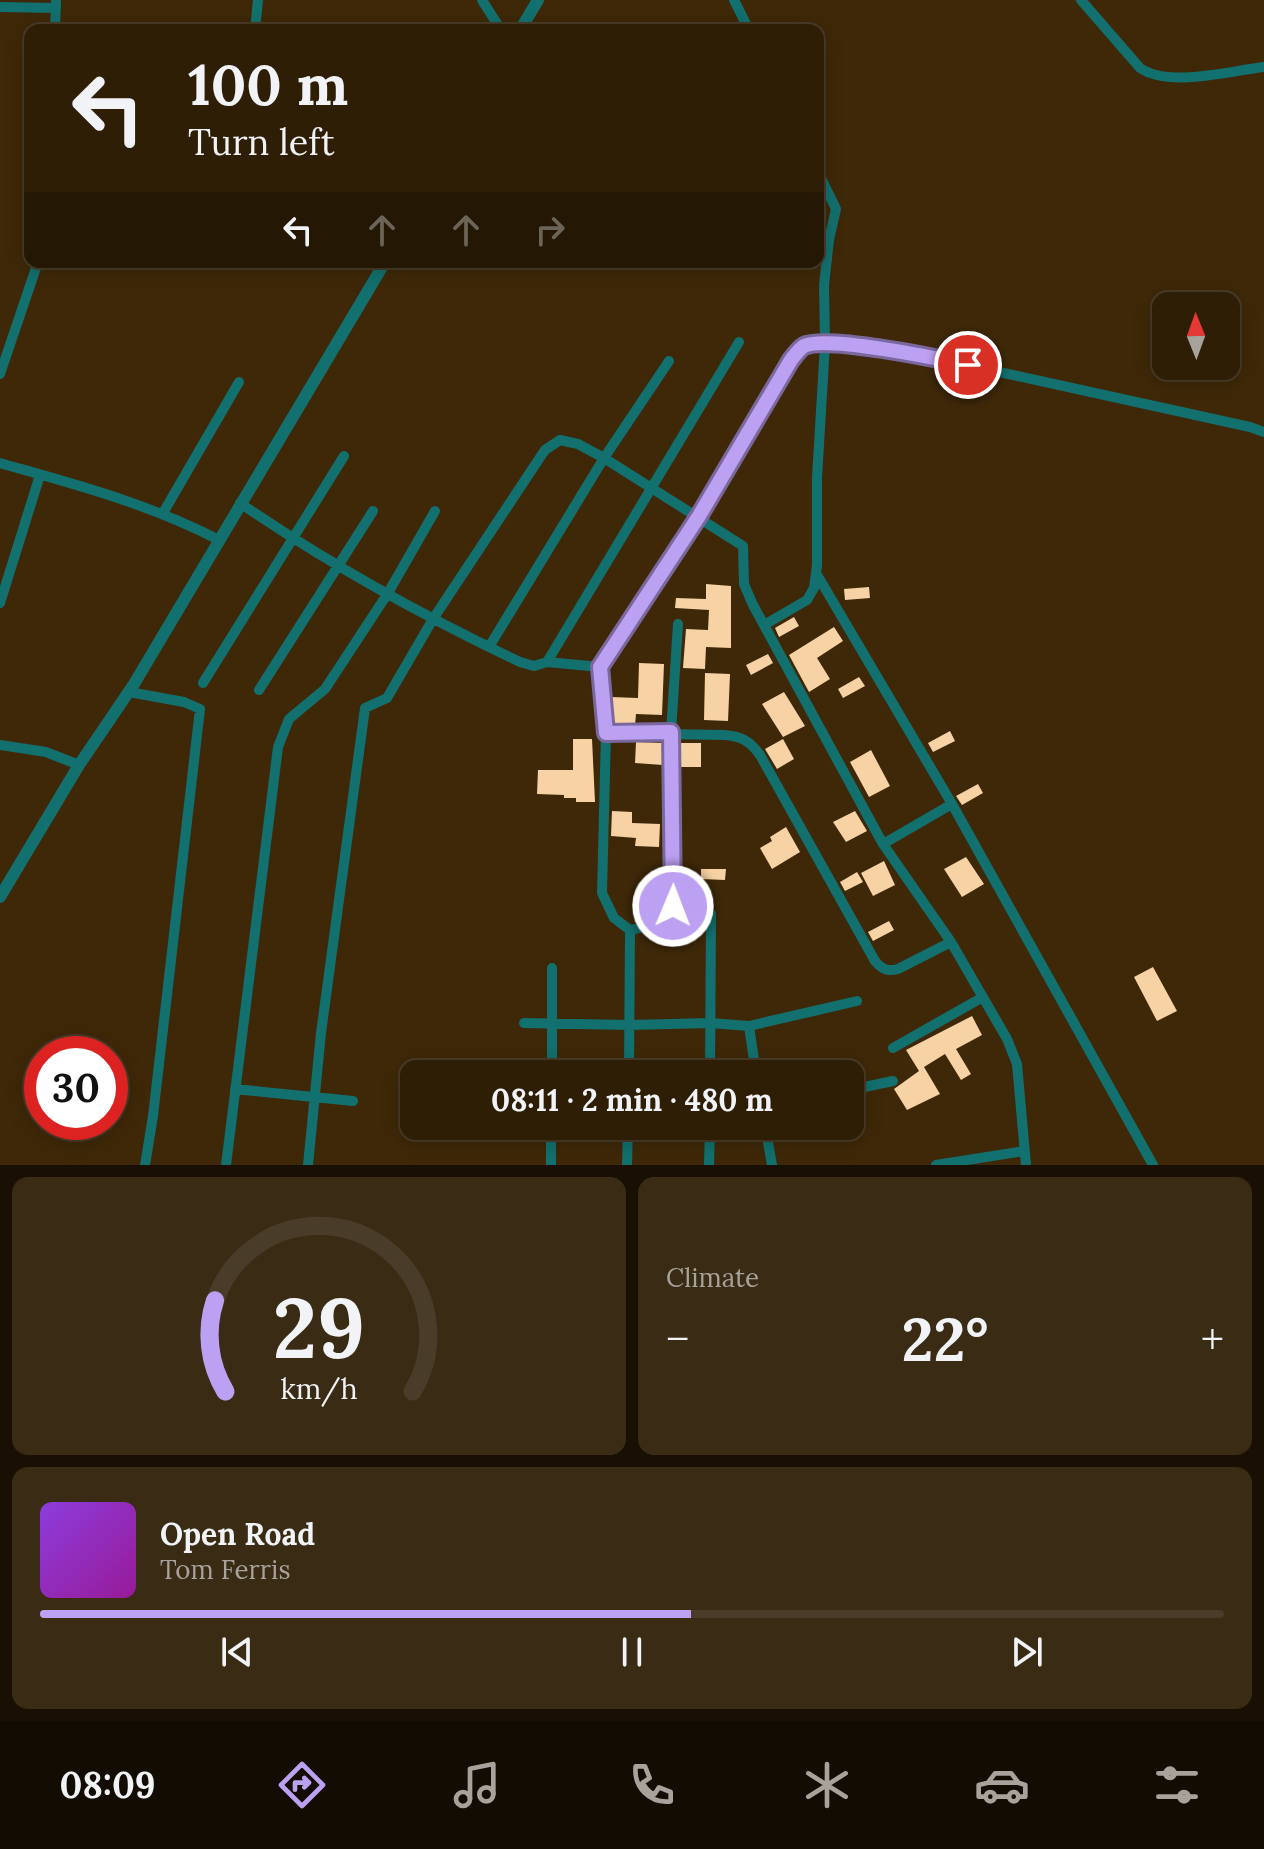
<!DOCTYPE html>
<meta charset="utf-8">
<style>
:root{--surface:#2e1e06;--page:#3a2b14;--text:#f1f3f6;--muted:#a7a29b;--line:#493c28;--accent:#bca0f2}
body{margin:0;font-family:Lora,serif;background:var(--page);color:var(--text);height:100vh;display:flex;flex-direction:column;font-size:30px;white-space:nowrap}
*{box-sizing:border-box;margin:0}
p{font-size:26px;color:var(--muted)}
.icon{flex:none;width:44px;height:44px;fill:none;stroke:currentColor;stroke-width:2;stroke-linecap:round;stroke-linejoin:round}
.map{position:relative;height:1165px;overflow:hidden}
.sheet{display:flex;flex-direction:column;gap:12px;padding:12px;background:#191003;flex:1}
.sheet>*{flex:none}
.guide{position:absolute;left:24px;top:24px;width:800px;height:244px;border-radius:16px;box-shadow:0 4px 20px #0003,0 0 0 2px var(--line);background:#2e1e06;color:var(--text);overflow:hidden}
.needle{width:52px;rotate:359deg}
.buttons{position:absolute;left:1152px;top:292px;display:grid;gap:16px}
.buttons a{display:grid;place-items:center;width:88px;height:88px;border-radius:16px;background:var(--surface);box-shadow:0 4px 20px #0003,0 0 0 2px var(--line);font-size:40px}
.speed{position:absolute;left:24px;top:1036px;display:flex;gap:16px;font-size:40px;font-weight:700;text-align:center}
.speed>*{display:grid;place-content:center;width:104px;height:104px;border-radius:50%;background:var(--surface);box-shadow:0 4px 20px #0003,0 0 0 2px var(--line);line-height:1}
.speed .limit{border:12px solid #d22;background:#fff;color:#111}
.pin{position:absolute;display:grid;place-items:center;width:68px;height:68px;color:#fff;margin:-34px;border:4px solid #fff;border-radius:50%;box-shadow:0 2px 8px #0007}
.me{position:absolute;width:88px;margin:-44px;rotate:1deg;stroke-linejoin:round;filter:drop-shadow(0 0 6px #0008)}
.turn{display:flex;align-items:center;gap:28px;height:168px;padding:0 32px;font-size:36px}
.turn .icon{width:104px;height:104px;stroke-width:2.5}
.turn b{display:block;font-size:56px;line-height:68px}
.lanes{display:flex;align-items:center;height:76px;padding:0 32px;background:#0003;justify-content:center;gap:40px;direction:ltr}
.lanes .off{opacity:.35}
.big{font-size:60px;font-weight:800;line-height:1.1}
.sheet .widget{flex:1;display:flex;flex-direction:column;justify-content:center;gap:12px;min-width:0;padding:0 28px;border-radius:16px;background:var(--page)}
.sheet .dial{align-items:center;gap:0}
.dial svg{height:208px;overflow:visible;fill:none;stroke:var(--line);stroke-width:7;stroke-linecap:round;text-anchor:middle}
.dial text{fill:var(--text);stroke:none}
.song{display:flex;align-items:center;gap:24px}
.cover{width:96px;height:96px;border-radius:12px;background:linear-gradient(135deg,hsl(270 70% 55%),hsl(300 70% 35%))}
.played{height:8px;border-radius:4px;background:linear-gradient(90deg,var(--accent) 55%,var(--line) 55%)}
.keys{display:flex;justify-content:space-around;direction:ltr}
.heat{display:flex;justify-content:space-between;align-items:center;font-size:44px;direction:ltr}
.sheet .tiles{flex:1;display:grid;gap:12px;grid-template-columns:1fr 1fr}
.widget:last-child{grid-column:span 2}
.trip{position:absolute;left:400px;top:1060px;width:464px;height:80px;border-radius:16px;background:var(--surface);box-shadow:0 4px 20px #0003,0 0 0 2px var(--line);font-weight:800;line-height:80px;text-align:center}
.menu{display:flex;height:128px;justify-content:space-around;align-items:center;background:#120c02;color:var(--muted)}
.menu .icon{width:56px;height:56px}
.menu .on{color:var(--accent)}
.menu b{font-size:36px;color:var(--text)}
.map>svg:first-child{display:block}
.building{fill:#f7d2a5}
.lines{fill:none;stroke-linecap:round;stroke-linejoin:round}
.minor{stroke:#12706e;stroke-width:10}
.tertiary{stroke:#12706e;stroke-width:12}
.route-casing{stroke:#7a689d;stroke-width:20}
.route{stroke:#bca0f2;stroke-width:14}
</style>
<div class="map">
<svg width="1264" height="1165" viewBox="0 0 1264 1165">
<rect width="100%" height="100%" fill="#3e2808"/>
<path class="building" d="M 706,584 L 731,586 L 731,648 L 706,647 L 705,669 L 683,668 L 686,629 L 708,630 L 709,610 L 675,608 L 676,598 L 706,599 Z
M 869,587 L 870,598 L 845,600 L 844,589 Z
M 794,617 L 799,626 L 779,637 L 775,628 Z
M 834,627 L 843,641 L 817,658 L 830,679 L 809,692 L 789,655 Z
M 768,654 L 773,663 L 751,675 L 746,665 Z
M 639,663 L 664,664 L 662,715 L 636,714 L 635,726 L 613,725 L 611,697 L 638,698 Z
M 705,673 L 730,674 L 728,721 L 704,720 Z
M 859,677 L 865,686 L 843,698 L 838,689 Z
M 784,692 L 805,726 L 783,737 L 762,704 Z
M 950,731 L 955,741 L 933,752 L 928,743 Z
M 573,739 L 592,739 L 595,802 L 576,802 L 576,798 L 564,798 L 564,795 L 537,794 L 538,770 L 573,770 Z
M 783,739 L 794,759 L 777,769 L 765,749 Z
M 636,742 L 663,743 L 663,765 L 635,763 Z
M 679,743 L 701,743 L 701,767 L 679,767 Z
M 871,750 L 890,786 L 869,797 L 850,762 Z
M 978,784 L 983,793 L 962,805 L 956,796 Z
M 612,811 L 632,812 L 632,823 L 660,824 L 659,847 L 635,846 L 636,838 L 611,836 Z
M 855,811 L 867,831 L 846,842 L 833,822 Z
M 786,827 L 800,852 L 772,869 L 760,848 L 772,841 L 770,837 Z
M 966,857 L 984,884 L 962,897 L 944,869 Z
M 884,861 L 895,885 L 873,896 L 861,873 Z
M 701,869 L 726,869 L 725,880 L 701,879 Z
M 857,872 L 863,882 L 845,891 L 840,882 Z
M 889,921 L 894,930 L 873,941 L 868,932 Z
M 1153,967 L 1177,1011 L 1157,1021 L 1134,977 Z
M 972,1016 L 982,1035 L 956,1049 L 971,1074 L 961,1080 L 945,1054 L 924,1067 L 940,1094 L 907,1110 L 894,1089 L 919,1071 L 906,1050 Z"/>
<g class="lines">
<path class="minor" d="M 482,0 L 501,30
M 734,0 L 749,30
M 1081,0 L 1140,68 C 1169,88 1229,71 1264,67
M 0,7 L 56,8
M 55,30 L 56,0
M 255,30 L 258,0
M 0,374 L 38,262
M 0,463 C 77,485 147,503 219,540
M 240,503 C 329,564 423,616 520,662 L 534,666 L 547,662 L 600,667 L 606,733 L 602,893 L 614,918 L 630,930 C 648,927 663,920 673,906 L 671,732 L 678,624
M 163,513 L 239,382
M 816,573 L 952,804 L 1153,1165
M 0,603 L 40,475
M 764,625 L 807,600 L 814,588 L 817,565 L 817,478 L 825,344 L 824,285 L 829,240 L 836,209 L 818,172
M 489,647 L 604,458 L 669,361
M 547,662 L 739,342
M 600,667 L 699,516 L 791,360 L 806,345 L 825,344 L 908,352 L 1250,427 L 1264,432
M 203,683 L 344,456
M 259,690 L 373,511
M 129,692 L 184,702 L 200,709 L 153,1116 L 145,1165
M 606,733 L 724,735 C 741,736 750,741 760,755 L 875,961 C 882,969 887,972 898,969 L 951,942
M 0,745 L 46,752 L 79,765
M 883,844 L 952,804
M 524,1023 L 630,1025 L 710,1023 L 749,1026 L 857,1001
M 749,1026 L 756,1074
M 893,1048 L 983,997
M 552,1074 L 552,968
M 629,1074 L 630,930
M 710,1074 L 711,914
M 235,1089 L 353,1101
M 850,1090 L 893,1081
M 765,1126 L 772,1165
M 226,1165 L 278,747 L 289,719 L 325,689 L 388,593 L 435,511
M 308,1165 L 321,1033 L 365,708 L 387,698 L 433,619 L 531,471 L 545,450 L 560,440 L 578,444 L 604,458 L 743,546 L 744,584 L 753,605 L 883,844 L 951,942 L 1007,1039 L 1017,1064 L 1026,1165
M 551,1165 L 551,1126
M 627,1165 L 628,1126
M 709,1165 L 710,1126
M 936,1165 L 1024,1151"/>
<path class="tertiary" d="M 520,30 L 538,0
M 0,897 L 79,765 L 134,684 L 385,262"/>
</g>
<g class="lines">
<defs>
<path id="route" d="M 673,906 L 671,732 L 606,733 L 600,667 L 699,516 L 791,360 C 795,355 799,349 804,346 C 826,335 940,359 968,365"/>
</defs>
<use href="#route" class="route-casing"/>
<use href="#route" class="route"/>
</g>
</svg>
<div class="buttons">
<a><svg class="needle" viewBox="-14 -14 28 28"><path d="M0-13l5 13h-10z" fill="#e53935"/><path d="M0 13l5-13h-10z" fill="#a7a29b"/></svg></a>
</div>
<div class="speed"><div class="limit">30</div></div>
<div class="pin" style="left:968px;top:365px;background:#d93025"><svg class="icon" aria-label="arrive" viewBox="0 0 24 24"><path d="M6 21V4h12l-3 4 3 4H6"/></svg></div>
<svg class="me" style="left:673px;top:906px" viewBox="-20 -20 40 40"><circle r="17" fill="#bca0f2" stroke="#fff" stroke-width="3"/><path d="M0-11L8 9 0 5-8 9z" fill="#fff"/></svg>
<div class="trip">08:11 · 2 min · 480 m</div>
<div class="guide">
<div class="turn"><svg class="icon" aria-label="left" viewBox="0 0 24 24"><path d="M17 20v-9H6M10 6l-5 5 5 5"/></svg><div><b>100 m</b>Turn left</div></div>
<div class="lanes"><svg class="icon" aria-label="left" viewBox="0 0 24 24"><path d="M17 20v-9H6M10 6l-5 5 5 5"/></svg><svg class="icon off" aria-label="ahead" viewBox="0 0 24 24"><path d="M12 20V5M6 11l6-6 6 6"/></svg><svg class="icon off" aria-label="ahead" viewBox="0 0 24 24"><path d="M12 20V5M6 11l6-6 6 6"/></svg><svg class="icon off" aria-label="right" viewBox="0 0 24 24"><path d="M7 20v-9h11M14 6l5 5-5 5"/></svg></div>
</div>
</div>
<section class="sheet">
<div class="tiles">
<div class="widget dial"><svg viewBox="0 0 100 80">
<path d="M14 69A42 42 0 1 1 86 69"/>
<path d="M14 69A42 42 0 0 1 10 34" stroke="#bca0f2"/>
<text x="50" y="56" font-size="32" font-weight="700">29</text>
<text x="50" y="72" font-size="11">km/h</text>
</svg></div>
<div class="widget"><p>Climate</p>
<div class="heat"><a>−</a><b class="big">22°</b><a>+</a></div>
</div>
<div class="widget">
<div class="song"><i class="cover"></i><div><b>Open Road</b><p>Tom Ferris</p></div></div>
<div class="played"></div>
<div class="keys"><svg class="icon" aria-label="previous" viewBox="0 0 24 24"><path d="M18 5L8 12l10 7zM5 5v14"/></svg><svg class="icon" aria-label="pause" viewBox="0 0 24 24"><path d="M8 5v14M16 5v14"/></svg><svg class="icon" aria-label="next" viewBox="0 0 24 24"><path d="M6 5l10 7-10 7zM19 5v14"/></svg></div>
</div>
</div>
</section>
<nav class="menu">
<b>08:09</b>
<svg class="icon on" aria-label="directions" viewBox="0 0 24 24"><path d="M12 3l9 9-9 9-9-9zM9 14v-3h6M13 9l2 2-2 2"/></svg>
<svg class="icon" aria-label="music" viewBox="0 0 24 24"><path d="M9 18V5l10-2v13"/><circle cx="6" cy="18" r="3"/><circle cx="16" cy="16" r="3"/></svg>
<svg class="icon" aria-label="phone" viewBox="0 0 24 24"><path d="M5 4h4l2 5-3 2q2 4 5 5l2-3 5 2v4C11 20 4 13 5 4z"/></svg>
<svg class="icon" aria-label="climate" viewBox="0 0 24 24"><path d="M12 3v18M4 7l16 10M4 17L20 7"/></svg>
<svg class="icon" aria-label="car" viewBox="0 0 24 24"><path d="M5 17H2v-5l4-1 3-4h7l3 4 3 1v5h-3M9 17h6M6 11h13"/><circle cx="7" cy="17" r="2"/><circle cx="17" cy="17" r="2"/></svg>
<svg class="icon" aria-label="filters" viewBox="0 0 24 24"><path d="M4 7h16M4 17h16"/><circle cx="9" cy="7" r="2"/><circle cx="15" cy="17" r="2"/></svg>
</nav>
